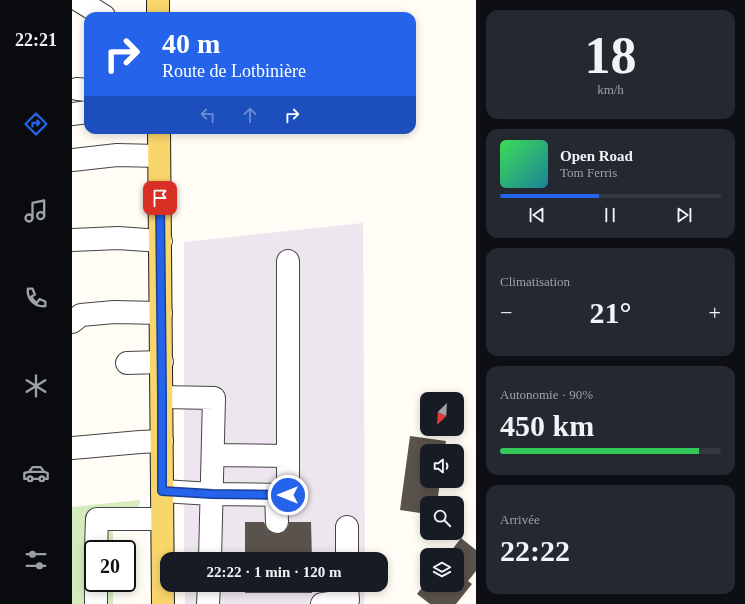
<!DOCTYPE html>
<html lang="fr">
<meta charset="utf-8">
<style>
:root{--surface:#171b24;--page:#242831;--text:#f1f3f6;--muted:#9ea1a6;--line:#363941;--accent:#2563eb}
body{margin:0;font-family:"Times New Roman",serif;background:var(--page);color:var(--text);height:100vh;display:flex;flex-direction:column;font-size:15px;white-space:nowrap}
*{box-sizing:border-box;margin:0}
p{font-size:13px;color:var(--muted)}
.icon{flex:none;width:22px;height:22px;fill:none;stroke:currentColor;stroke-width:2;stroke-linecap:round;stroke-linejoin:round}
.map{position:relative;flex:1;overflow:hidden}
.details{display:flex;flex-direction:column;gap:10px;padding:10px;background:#0d0f14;width:269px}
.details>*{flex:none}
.guide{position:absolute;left:12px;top:12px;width:332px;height:122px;border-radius:12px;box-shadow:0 2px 10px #0003;background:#2563eb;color:#fff;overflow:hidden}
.needle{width:26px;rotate:204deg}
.fabs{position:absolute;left:348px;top:392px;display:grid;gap:8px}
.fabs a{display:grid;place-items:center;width:44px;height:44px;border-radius:8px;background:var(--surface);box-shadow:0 2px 10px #0003;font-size:20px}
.speed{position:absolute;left:12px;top:540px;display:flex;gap:8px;font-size:20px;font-weight:700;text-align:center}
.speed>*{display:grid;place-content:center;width:52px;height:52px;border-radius:50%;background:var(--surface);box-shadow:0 2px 10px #0003;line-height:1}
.speed .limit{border:2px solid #111;border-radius:6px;background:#fff;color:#111}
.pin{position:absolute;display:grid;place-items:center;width:34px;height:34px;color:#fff;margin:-17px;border-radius:8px;box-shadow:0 2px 6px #0006}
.me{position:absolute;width:44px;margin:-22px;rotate:270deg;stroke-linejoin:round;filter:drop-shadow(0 0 3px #0008)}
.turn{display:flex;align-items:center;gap:14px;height:84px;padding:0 12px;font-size:18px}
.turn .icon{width:52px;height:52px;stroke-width:2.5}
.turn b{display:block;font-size:28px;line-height:34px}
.lanes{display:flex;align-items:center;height:38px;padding:0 12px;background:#0003;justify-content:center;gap:20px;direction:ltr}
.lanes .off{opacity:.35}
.big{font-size:30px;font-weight:600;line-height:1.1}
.details .card{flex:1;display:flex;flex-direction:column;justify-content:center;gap:6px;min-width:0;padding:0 14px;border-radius:12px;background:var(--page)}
.details .dial{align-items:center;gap:0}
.dial b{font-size:52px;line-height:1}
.song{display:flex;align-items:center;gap:12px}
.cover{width:48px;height:48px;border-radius:6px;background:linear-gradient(135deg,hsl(130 70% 55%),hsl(190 70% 35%))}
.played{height:4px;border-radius:2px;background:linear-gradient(90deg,var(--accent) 45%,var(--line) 45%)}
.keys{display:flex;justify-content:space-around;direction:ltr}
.heat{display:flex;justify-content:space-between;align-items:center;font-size:22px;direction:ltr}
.charge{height:6px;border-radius:3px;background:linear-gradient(90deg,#34c759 90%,var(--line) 0)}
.trip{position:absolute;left:88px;top:552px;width:228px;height:40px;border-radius:12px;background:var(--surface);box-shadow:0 2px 10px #0003;font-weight:600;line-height:40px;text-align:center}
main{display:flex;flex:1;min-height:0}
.tabs{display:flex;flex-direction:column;width:72px;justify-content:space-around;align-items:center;background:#090b0e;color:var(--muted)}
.tabs .icon{width:28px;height:28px}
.tabs .current{color:var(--accent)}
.tabs b{font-size:18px;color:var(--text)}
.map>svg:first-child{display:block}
.industrial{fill:#eee6ef}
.green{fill:#d5ebbd}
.building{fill:#5a524d}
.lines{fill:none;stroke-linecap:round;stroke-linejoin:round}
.minor-casing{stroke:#444;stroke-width:24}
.major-casing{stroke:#222;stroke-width:24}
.minor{stroke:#fff;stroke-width:22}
.major{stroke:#f9d66b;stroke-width:22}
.route-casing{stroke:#184099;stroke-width:10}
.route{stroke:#2563eb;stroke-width:7}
</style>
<main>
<nav class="tabs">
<b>22:21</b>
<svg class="icon current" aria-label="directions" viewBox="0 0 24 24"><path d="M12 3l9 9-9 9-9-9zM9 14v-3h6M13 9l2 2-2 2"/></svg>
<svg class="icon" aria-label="music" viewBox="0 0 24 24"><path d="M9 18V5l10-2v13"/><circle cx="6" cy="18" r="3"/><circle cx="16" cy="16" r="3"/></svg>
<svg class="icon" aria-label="phone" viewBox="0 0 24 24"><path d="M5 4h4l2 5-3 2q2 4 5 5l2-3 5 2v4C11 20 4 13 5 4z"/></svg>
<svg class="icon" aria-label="climate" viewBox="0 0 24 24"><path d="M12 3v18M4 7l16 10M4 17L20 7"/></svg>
<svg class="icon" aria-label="car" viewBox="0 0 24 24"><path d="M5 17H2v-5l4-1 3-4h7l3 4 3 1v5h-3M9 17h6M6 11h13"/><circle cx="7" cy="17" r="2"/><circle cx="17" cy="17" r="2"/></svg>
<svg class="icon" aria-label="filters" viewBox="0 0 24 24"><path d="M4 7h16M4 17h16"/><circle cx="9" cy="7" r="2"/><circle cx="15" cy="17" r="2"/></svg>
</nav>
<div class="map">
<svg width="404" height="604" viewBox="0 0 404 604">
<rect width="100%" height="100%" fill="#fffdf5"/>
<path class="industrial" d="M 291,223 L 293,559 L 112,559 L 112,242 Z
M 113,585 L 293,585 L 292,604 L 113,604 Z"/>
<path class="green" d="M 68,500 L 65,519 L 41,519 L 41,549 L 21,549 L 21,583 L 41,583 L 41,604 L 0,604 L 0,507 Z"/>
<path class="building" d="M 338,436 L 374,441 L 372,451 L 355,451 L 355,481 L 368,481 L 366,497 L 359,497 L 358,503 L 355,503 L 355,514 L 328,510 Z
M 173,522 L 192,522 L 195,529 L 200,533 L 205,534 L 212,532 L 216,527 L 217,522 L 239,522 L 240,559 L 173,559 Z
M 389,538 L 404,550 L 404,571 L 396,581 L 400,584 L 384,604 L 358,604 L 345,594 L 355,581 L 355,585 L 385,585 L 385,555 L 376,555 Z
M 173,585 L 240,585 L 240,593 L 173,593 Z"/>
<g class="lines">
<defs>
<path id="minor" d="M 6,0 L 32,16
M 5,89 L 16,90
M 0,114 L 16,112
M 0,160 L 45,155 L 87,156
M 0,240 L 46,238 L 89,241
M 0,322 L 9,315 L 42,312 L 89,313
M 55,363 L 90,362
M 90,397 L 142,398 L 138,559
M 0,448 L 68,442 L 90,441
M 141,455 L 216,456
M 90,491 L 140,494 L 216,495 L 216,261
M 204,495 L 205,522
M 275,527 L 275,559
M 24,549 L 25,519 L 90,519
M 24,604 L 24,583
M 136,604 L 137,585
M 250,604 L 276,600 L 275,585"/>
<path id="major" d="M 86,0 L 86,16
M 87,130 L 91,604"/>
</defs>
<use href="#minor" class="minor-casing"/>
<use href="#major" class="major-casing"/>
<use href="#minor" class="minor"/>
<use href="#major" class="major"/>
</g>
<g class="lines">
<defs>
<path id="route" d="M 88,198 L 90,397 L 90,491 L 140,494 L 216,495"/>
</defs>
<use href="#route" class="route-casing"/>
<use href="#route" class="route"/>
</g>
</svg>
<div class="fabs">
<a><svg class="needle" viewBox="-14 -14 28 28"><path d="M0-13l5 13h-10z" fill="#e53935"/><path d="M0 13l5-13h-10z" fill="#9ea1a6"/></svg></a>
<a><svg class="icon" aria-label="sound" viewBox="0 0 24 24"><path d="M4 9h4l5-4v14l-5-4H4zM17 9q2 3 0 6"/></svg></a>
<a><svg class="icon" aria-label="search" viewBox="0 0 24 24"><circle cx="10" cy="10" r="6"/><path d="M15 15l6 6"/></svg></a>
<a><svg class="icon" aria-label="layers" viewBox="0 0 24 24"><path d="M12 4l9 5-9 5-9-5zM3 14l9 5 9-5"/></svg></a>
</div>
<div class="speed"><div class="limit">20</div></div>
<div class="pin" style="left:88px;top:198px;background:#d93025"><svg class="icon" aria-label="arrive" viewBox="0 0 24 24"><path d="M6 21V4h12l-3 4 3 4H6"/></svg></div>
<svg class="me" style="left:216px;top:495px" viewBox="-20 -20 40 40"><circle r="17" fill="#2563eb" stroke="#fff" stroke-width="3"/><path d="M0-11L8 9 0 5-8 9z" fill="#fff"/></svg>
<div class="trip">22:22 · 1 min · 120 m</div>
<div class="guide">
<div class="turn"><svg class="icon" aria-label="right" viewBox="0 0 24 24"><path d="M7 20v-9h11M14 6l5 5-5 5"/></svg><div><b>40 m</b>Route de Lotbinière</div></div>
<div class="lanes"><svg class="icon off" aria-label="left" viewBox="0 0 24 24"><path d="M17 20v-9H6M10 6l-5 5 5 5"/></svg><svg class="icon off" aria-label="ahead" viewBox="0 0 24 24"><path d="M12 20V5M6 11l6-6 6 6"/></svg><svg class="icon" aria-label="right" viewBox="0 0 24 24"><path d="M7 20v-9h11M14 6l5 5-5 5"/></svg></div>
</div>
</div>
<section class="details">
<div class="card dial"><b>18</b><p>km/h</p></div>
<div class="card">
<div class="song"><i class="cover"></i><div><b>Open Road</b><p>Tom Ferris</p></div></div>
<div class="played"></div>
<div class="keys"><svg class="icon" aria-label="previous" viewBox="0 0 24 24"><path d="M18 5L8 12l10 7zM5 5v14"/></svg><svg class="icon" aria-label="pause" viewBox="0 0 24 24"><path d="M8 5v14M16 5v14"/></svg><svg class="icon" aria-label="next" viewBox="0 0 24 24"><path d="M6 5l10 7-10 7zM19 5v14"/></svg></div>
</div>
<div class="card"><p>Climatisation</p>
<div class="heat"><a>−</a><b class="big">21°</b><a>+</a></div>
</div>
<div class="card"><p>Autonomie · 90%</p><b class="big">450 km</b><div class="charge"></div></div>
<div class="card"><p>Arrivée</p><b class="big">22:22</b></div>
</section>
</main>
